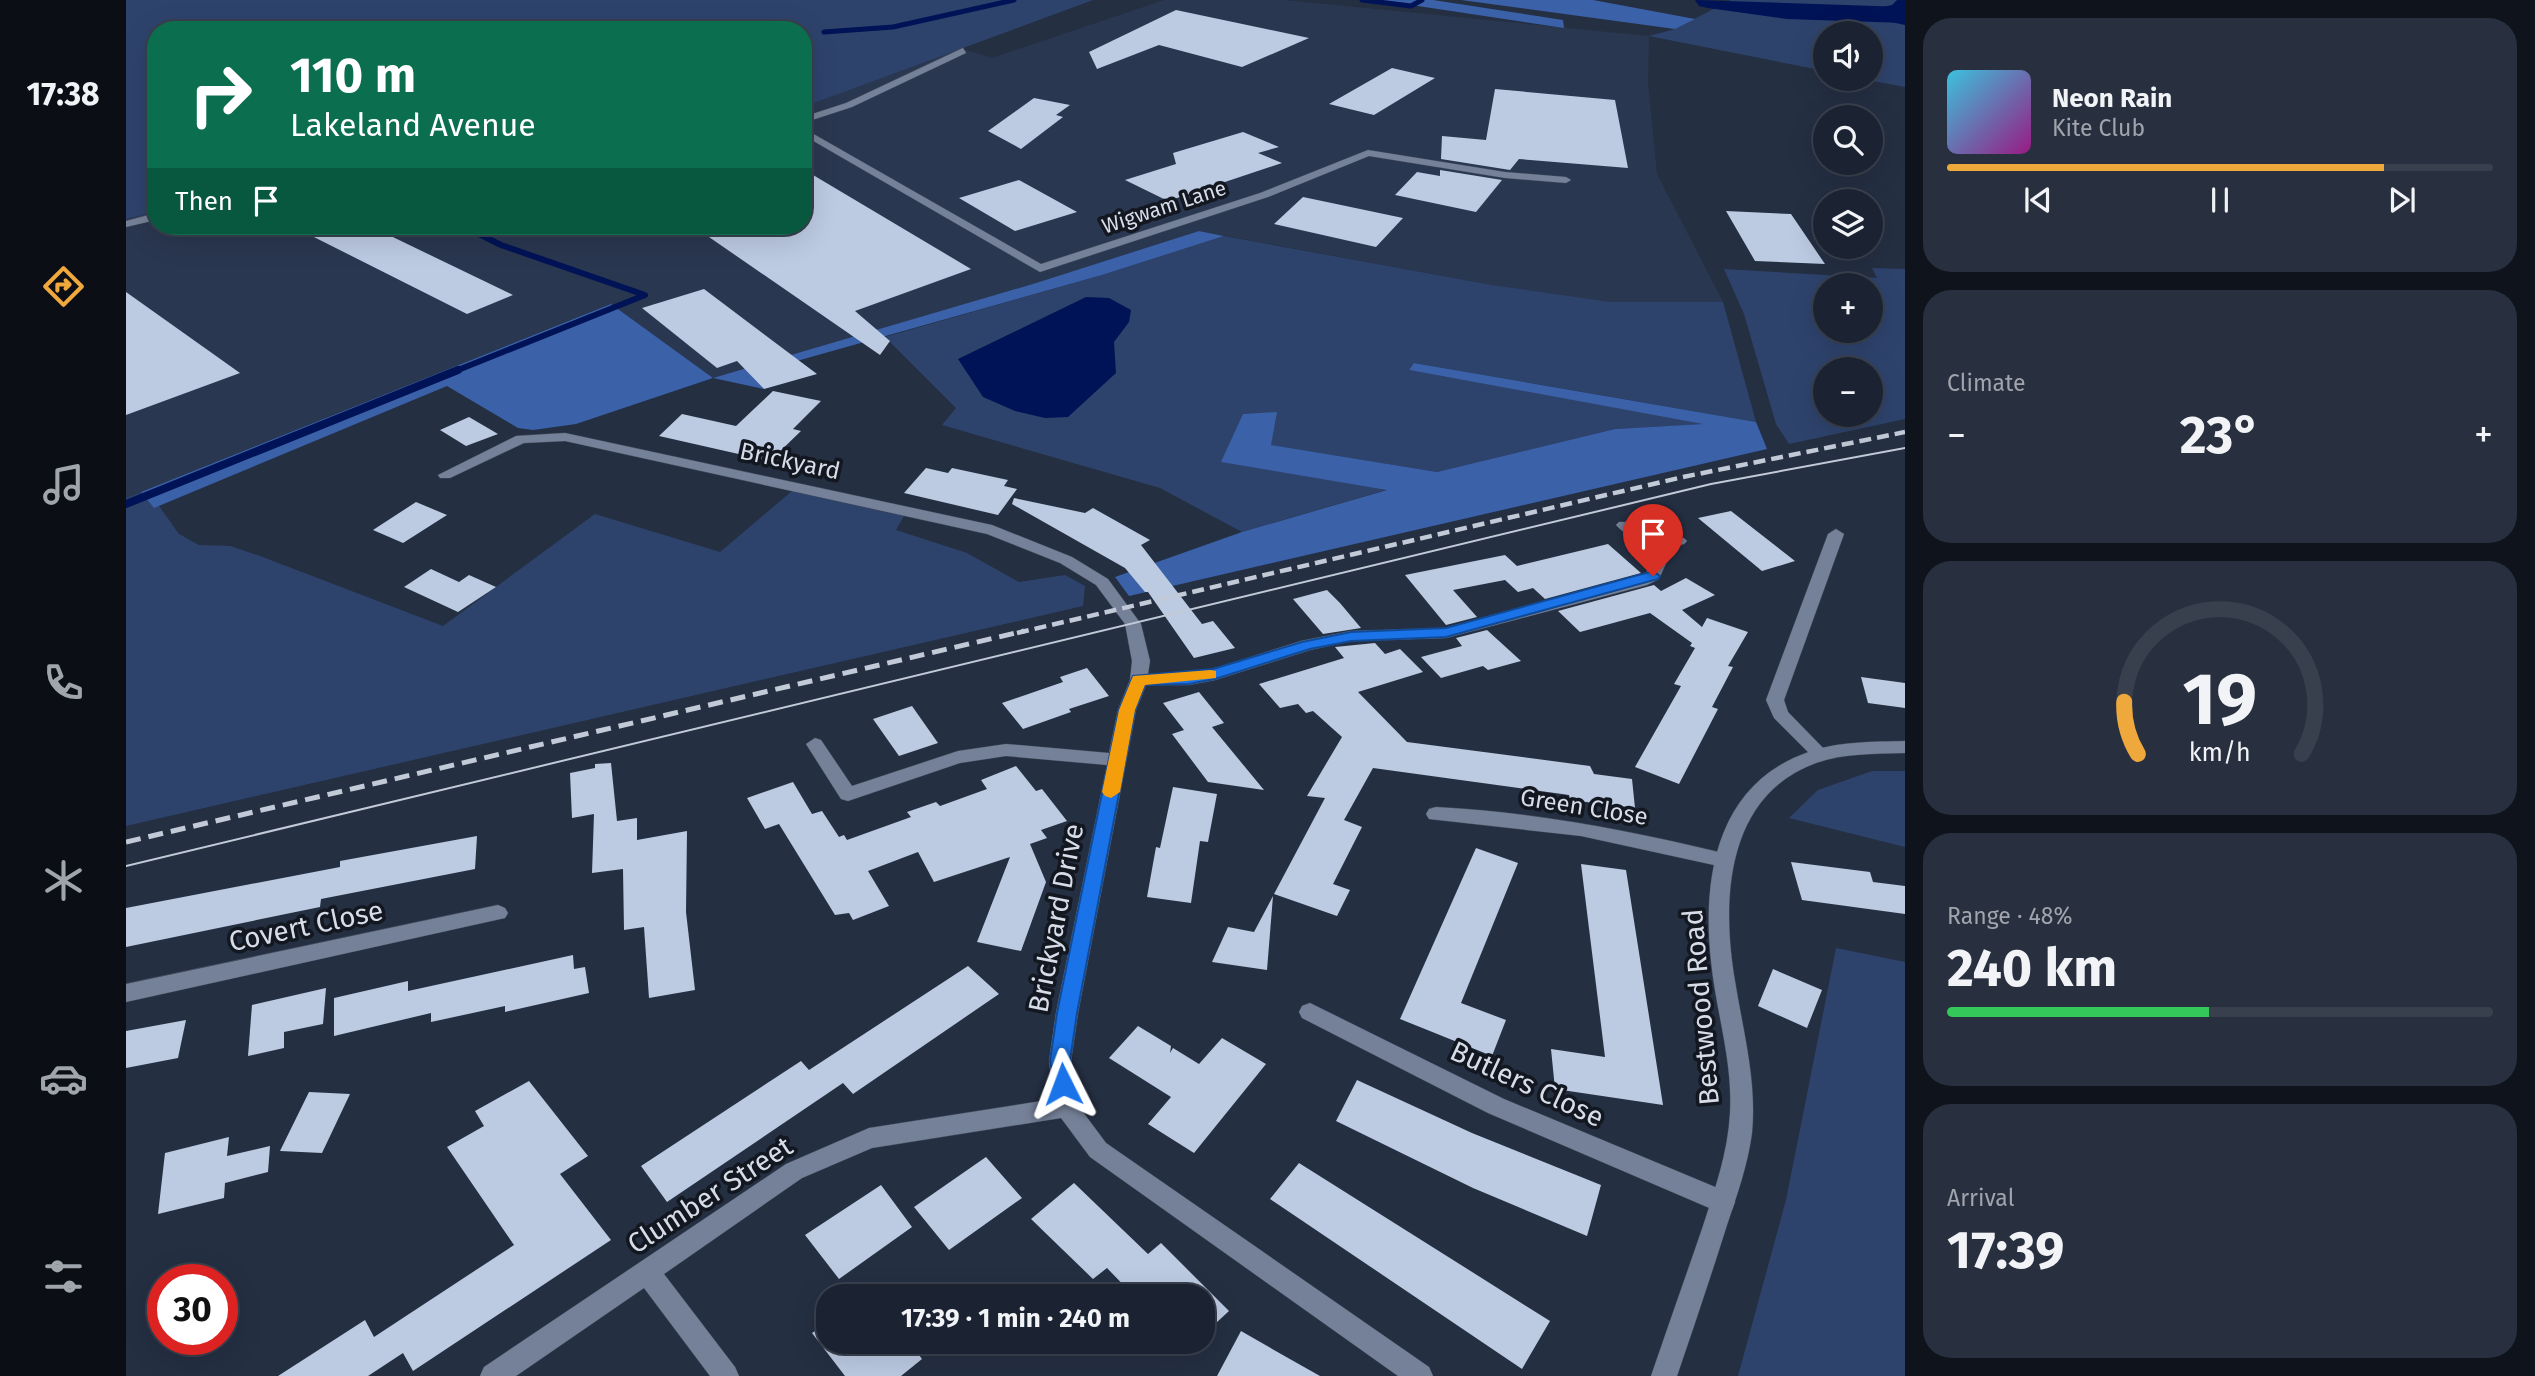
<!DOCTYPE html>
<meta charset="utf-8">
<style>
:root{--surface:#1b2332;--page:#282f3e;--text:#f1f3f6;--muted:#a0a4ac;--line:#39404d;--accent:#eea83c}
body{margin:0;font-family:"Fira Sans",sans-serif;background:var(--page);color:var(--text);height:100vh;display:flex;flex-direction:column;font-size:26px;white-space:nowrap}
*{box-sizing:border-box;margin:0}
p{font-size:23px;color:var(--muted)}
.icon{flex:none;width:38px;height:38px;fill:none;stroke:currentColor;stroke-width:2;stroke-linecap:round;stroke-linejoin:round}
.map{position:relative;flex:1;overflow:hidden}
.panel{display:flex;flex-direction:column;gap:18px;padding:18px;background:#0f131c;width:630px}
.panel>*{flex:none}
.top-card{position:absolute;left:21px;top:21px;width:665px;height:214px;border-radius:28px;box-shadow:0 7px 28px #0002,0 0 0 2px var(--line);background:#0b6e4f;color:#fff;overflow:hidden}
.tools{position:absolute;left:1687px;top:21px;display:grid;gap:14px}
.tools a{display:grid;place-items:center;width:70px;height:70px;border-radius:50%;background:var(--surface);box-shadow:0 7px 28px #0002,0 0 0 2px var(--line);font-size:35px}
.speed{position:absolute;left:21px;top:1264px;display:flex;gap:14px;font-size:35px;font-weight:700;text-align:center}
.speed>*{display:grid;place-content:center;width:91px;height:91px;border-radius:50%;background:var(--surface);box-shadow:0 7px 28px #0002,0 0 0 2px var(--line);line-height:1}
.speed .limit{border:10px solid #d22;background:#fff;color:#111}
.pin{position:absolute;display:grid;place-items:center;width:60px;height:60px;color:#fff;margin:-72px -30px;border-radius:50% 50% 50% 0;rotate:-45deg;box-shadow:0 0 7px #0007}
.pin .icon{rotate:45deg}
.me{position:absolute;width:77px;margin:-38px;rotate:357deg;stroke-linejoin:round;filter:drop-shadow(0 0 5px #0008)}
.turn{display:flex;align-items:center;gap:24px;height:147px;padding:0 28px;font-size:32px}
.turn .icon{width:91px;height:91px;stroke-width:2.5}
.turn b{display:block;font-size:49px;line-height:60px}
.then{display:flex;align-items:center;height:66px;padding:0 28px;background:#0003;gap:14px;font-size:26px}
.big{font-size:52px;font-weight:700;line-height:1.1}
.panel .tile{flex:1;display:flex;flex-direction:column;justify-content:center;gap:10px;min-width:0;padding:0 24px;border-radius:28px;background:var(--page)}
.panel .dial{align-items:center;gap:0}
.dial svg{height:182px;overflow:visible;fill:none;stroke:var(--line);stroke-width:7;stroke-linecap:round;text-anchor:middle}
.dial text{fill:var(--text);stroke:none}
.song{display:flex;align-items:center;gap:21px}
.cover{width:84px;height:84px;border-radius:10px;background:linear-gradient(135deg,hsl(190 70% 55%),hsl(310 70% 35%))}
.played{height:7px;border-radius:4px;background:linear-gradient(90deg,var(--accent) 80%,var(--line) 80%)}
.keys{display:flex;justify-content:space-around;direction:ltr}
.heat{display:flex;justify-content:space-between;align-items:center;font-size:38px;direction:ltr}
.charge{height:10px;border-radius:5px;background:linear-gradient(90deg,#34c759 48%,var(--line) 0)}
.trip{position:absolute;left:690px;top:1284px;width:399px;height:70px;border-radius:28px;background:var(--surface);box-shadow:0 7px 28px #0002,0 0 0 2px var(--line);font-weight:700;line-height:70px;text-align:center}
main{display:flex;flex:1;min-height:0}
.menu{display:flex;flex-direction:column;width:126px;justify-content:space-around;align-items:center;background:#0b0e14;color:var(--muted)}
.menu .icon{width:49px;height:49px}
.menu .selected{color:var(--accent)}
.menu b{font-size:32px;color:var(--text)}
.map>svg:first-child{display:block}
.built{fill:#2a3750}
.green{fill:#2e436c;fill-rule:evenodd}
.forest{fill:#3b61a9}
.water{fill:#001356}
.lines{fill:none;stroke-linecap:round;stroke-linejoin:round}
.stream-far2{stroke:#001356;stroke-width:5}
.stream-far1{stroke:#001356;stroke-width:6}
.stream{stroke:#001356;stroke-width:8}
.river{fill:#001356;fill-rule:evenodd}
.building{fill:#bccae2}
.minor-casing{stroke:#414a5a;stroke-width:1}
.tertiary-casing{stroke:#414a5a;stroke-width:1}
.minor{fill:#758198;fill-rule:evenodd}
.tertiary{fill:#758198;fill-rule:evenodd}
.tram{stroke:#c2cad7;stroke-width:2}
.rail-far1{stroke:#c2cad7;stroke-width:4.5;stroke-dasharray:12 6;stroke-linecap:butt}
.rail{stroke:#c2cad7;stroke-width:5;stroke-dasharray:15 8;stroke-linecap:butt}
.route{fill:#1a73e8;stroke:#114b97;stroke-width:2}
.slow{fill:#f59e0b}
.labels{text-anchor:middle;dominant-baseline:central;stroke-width:7;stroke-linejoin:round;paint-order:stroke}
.far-street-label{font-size:21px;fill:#d6dde9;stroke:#121720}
.street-label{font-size:24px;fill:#d6dde9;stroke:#121720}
.near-street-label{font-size:28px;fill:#d6dde9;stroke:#121720}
</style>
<main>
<nav class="menu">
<b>17:38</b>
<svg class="icon selected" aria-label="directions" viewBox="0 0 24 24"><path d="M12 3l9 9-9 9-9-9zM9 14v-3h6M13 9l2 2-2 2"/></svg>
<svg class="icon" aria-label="music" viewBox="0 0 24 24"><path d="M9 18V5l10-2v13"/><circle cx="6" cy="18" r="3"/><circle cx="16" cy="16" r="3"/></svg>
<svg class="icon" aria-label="phone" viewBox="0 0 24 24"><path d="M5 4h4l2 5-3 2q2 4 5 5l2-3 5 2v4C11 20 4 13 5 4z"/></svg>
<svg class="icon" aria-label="climate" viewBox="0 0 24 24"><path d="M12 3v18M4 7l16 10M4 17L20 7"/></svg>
<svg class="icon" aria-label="car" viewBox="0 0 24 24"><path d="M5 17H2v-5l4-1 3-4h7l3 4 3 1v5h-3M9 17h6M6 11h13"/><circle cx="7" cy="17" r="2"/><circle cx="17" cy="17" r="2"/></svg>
<svg class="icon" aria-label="filters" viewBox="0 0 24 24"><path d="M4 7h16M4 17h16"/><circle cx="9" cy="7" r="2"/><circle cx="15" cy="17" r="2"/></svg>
</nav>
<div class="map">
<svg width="1779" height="1376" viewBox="0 0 1779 1376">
<rect width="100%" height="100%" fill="#242f42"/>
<path class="built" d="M 1038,0 L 1158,0 L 1523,36 L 1522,84 L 1531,174 L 1597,302 L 1485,302 L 1366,285 L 1073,231 L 910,283 L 587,378 L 485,304 L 0,498 L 0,219 L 30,212 L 30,226 L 677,226 L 677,107 L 834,48 L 866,58 Z"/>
<path class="green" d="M 0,0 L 967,0 L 677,107 L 677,30 L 30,30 L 30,212 L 0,219 Z
M 1605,0 L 1779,0 L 1779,87 L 1736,79 L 1745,79 L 1745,33 L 1699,33 L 1699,71 L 1523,36 L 1549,29 Z
M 1098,236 L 1366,285 L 1485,302 L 1597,302 L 1630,422 L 1289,363 L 1283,370 L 1581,424 L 1489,429 L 1311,472 L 1144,445 L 1096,462 L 1263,489 L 1116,532 L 1034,488 L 816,425 L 830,408 L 759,337 L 976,275 Z
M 1746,268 L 1779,269 L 1779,419 L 1663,444 L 1650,424 L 1618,314 L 1598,269 L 1751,278 ZM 1699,285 L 1745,285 L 1745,331 L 1699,331 ZM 1745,369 L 1745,415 L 1699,415 L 1699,369 Z
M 666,491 L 778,516 L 770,530 L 841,553 L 893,582 L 939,575 L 959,586 L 957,606 L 0,826 L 0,498 L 15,492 L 33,506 L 53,534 L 73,545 L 104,546 L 134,556 L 317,626 L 469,514 L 594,552 Z
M 1746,771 L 1779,771 L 1779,847 L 1663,818 L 1692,790 Z
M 1710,948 L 1779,962 L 1779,1376 L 1612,1376 L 1660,1200 Z"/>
<path class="forest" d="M 1252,0 L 1307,0 L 1437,20 L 1438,28 Z
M 1335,0 L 1467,0 L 1569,19 L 1549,29 Z
M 1073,231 L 1098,236 L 976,275 L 624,374 L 638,389 L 587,378 L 450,424 L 407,430 L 392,428 L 321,386 L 28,508 L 15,492 L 485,304 L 587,378 L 910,283 Z
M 1288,363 L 1630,422 L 1641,449 L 1003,596 L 989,577 L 1116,532 L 1261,490 L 1095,462 L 1117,414 L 1151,412 L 1145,445 L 1311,472 L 1489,429 L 1577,424 L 1283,370 Z"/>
<path class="water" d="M 1771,0 L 1779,0 L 1779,25 L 1738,16 L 1734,12 L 1766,5 Z
M 960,297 L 983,298 L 1005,310 L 1003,322 L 988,342 L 990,373 L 942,417 L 919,418 L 889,411 L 857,397 L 832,359 Z"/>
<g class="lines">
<path class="stream-far2" d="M 1236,0 L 1285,6 L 1296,0
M 698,32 L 767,27 L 888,0"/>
<path class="stream-far1" d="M 327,372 L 519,295 L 375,245 L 337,226"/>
<path class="stream" d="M 0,504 L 332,370"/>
<path class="river" d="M 1569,0 L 1779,7 L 1779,23 L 1661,19 L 1582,8 L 1573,6 Z"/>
</g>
<path class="building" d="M 1050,10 L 1183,38 L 1116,67 L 1033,45 L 971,69 L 963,52 Z
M 1266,68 L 1309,78 L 1248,115 L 1203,104 Z
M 1369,89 L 1489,100 L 1502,168 L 1393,159 L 1384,170 L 1315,159 L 1316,136 L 1360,140 Z
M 908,98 L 944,105 L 930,115 L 937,117 L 895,149 L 862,131 Z
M 1117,132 L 1153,147 L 1132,153 L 1156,163 L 1042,201 L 999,180 L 1050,164 L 1047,153 Z
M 677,169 L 845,269 L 729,311 L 764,341 L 754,355 L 567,226 L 677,226 Z
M 1314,170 L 1376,180 L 1350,212 L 1269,195 L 1291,172 L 1314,176 Z
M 893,180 L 951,212 L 889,231 L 833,198 Z
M 1177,197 L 1277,218 L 1250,247 L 1148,224 Z
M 1600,211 L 1665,214 L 1699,264 L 1629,261 Z
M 166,226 L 244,226 L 387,295 L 341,314 Z
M 578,289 L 691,374 L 638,389 L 611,361 L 591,368 L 516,308 Z
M 0,292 L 114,373 L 0,415 Z
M 647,391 L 695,401 L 667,429 L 675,431 L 644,461 L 533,436 L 556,414 L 610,426 Z
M 343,417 L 372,434 L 340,446 L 314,430 Z
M 800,468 L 822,473 L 826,468 L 882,480 L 878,486 L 891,489 L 872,515 L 778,493 Z
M 888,498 L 959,513 L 967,508 L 1024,540 L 1015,545 L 1076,624 L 1087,621 L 1109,648 L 1068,658 L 1022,592 L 1019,592 L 999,568 L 886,504 Z
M 290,502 L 321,515 L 277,543 L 247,530 Z
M 1605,511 L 1669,561 L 1636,571 L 1572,518 Z
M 1482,544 L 1515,573 L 1419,599 L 1407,588 L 1392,592 L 1379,580 L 1327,590 L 1351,617 L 1320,625 L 1279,575 L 1379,555 L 1391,566 Z
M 305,569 L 333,582 L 343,575 L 370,587 L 332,612 L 278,587 Z
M 1560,578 L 1589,595 L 1556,610 L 1576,627 L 1581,618 L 1622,632 L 1602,666 L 1607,667 L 1586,707 L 1592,709 L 1553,784 L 1509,767 L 1555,686 L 1548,684 L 1569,648 L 1564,646 L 1566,643 L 1524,613 L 1454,632 L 1432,611 L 1528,585 L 1535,591 Z
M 1201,590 L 1214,603 L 1235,628 L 1197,634 L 1167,599 Z
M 1361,630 L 1395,661 L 1362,670 L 1357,666 L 1315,678 L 1295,657 L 1336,646 L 1330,638 Z
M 1249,643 L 1259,654 L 1274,649 L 1297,672 L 1232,692 L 1281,742 L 1464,766 L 1468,774 L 1506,779 L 1509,808 L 1444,800 L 1443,795 L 1247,768 L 1218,820 L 1236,827 L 1207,884 L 1224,890 L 1211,916 L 1148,894 L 1199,798 L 1181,796 L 1216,737 L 1187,711 L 1180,713 L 1172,704 L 1154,708 L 1133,684 L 1218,658 L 1209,647 Z
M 961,668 L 983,696 L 943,709 L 945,712 L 897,729 L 876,703 L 937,682 L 934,677 Z
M 1735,677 L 1779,683 L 1779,708 L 1742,703 Z
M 1073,692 L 1098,723 L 1086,727 L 1138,790 L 1082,782 L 1046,734 L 1058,730 L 1037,703 Z
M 786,706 L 812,743 L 773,756 L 747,719 Z
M 485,763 L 491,821 L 511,818 L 511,840 L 561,831 L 560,912 L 569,990 L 523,998 L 518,927 L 498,930 L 497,869 L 466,873 L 468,814 L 446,818 L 444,773 L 469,768 L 469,764 Z
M 890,766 L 910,791 L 916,789 L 941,821 L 915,830 L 921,838 L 904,844 L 920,882 L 895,951 L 851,942 L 884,857 L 808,882 L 792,852 L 742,871 L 763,906 L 727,920 L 723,913 L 709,915 L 653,824 L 639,829 L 621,798 L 667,782 L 686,814 L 696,811 L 713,837 L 718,835 L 721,840 L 785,817 L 781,812 L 810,802 L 814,806 L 861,789 L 855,780 Z
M 1047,787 L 1091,794 L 1082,842 L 1074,841 L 1065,903 L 1021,897 L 1030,847 L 1034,848 Z
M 351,836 L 349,869 L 195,899 L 194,907 L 0,947 L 0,908 L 214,867 L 214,861 Z
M 1350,848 L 1392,863 L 1335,1003 L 1380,1020 L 1366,1056 L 1274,1019 Z
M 1665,862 L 1744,872 L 1747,882 L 1779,886 L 1779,914 L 1676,900 Z
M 1455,864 L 1500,870 L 1537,1105 L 1429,1089 L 1425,1049 L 1479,1057 Z
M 1147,896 L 1141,970 L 1086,962 L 1102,927 L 1128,932 Z
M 447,955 L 448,969 L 459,967 L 463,993 L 379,1012 L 379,1006 L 305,1022 L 305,1013 L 208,1036 L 208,998 L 282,981 L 282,991 Z
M 842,966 L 873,994 L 727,1094 L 717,1083 L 541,1202 L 515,1166 L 675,1061 L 683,1070 Z
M 1647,969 L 1696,990 L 1681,1028 L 1632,1006 Z
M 200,988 L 197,1024 L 158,1032 L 158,1048 L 122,1056 L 126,1005 Z
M 60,1020 L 52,1058 L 0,1068 L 0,1031 Z
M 1012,1026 L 1045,1046 L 1044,1053 L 1047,1048 L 1073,1064 L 1096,1038 L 1140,1064 L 1068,1153 L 1022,1124 L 1045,1097 L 983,1058 Z
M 1231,1080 L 1346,1133 L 1475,1185 L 1461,1236 L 1347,1188 L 1210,1121 Z
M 403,1081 L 462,1156 L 434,1174 L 485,1240 L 287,1371 L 277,1353 L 242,1376 L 152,1376 L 239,1320 L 248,1337 L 388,1245 L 321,1147 L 358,1126 L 349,1111 Z
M 183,1092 L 224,1094 L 196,1153 L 154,1151 Z
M 103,1137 L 101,1156 L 144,1146 L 142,1172 L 99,1183 L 98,1198 L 32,1214 L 39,1153 Z
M 860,1157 L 896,1198 L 823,1250 L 788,1207 Z
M 1173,1163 L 1424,1321 L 1396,1369 L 1144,1199 Z
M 948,1183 L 1022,1254 L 1035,1243 L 1103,1311 L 1076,1336 L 1076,1297 L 1009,1297 L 981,1268 L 967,1279 L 905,1219 Z
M 755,1185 L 786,1227 L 713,1279 L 679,1235 Z
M 702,1322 L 702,1342 L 783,1342 L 796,1359 L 775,1376 L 719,1376 L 686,1333 Z
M 1115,1331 L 1155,1354 L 1194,1376 L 1091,1376 Z"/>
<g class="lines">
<defs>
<path id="minor" d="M 837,48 L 840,53 L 726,107 L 677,123 L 677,117 L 720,103 Z
M 677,128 L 915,264 L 1134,193 L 1242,150 L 1379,172 L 1440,177 L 1445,180 L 1440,183 L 1379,178 L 1243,156 L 1142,197 L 914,272 L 677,135 Z
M 30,213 L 30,220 L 0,227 L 0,221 Z
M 439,433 L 866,525 L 946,557 L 982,579 L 1015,624 L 1024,661 L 1022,674 L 1063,673 L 1087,669 L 1175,641 L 1225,631 L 1320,628 L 1509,579 L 1520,573 L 1525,561 L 1518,550 L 1493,528 L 1490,525 L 1493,522 L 1503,522 L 1527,542 L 1558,538 L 1561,541 L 1558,544 L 1534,550 L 1541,561 L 1533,579 L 1521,585 L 1320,638 L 1225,641 L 1184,650 L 1089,680 L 1063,685 L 1020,685 L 1010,710 L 952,1013 L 945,1061 L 951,1104 L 980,1143 L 1303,1367 L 1307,1376 L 1272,1376 L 964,1157 L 935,1118 L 746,1148 L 676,1178 L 538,1274 L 609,1367 L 613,1376 L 584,1376 L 518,1288 L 390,1376 L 354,1376 L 358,1367 L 660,1164 L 743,1128 L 928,1099 L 923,1061 L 930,1013 L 981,765 L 880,756 L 834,763 L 722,801 L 715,799 L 680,744 L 689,738 L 695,740 L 726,786 L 832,751 L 880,744 L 983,753 L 992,710 L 1004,680 L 1006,661 L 999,624 L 970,585 L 934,563 L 861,534 L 439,441 L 398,443 L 324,478 L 314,478 L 312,475 L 390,436 Z
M 1710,529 L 1718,534 L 1658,700 L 1662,712 L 1702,753 L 1693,759 L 1687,757 L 1648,718 L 1640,700 L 1702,534 Z
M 1310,807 C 1408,812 1502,830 1597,853 L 1604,855 L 1607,860 L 1604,865 L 1597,867 L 1455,836 L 1303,819 L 1300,814 L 1303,809 Z
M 372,905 L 379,908 L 382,913 L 379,918 L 0,1002 L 0,984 Z
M 1184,1003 L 1378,1099 L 1606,1194 L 1609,1202 L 1606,1210 L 1597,1213 L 1588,1210 L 1362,1113 L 1176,1018 L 1173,1012 L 1176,1006 Z"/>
<path id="tertiary" d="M 1779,741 L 1779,753 C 1749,754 1718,753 1690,763 C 1600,796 1595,899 1609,981 C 1617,1031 1631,1081 1626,1133 C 1622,1164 1611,1195 1601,1225 C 1585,1276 1568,1326 1551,1376 L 1525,1376 C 1542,1326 1560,1276 1577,1226 C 1589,1189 1602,1152 1604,1113 C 1607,1061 1590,1012 1585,961 C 1576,877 1591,785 1680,753 C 1711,741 1746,742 1779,741 Z"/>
</defs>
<use href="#minor" class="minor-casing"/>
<use href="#tertiary" class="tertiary-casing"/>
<use href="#minor" class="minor"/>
<use href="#tertiary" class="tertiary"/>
<path class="tram" d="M 0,866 L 1585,484 L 1779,448"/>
<path class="rail-far1" d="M 891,633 L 1557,477 L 1779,432"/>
<path class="rail" d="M 0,842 L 898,631"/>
</g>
<path class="route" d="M 1527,571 L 1534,576 L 1532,579 L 1320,637 L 1225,641 L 1184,649 L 1089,679 L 1063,684 L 1019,685 L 1009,710 L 951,1013 L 944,1061 L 948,1084 L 945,1090 L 937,1093 L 930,1090 L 924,1061 L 931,1013 L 993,710 L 1007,676 L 1087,669 L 1176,642 L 1225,632 L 1320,628 Z"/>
<path class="slow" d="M 1085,670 L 1090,671 L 1090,678 L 1019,685 L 1009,710 L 994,792 L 985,798 L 979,796 L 976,792 L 993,710 L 1007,676 Z"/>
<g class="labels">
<g class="far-street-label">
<text transform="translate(1038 207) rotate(-18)">Wigwam Lane</text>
</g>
<g class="street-label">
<text transform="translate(664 461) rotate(12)">Brickyard</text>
<text transform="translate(1458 807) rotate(9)">Green Close</text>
</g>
<g class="near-street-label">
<text transform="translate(930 918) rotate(-79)">Brickyard Drive</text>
<text transform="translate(180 926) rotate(-12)">Covert Close</text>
<text transform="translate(1575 1007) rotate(-95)">Bestwood Road</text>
<text transform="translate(1401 1084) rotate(25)">Butlers Close</text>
<text transform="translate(584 1195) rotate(-33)">Clumber Street</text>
</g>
</g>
</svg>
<div class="tools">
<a><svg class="icon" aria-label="sound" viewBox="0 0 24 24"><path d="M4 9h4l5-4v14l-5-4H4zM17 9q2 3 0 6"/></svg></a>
<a><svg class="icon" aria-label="search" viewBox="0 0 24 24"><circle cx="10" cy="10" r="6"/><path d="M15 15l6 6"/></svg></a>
<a><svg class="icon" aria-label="layers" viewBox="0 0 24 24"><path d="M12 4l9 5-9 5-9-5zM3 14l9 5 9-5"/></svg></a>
<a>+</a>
<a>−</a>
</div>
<div class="speed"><div class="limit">30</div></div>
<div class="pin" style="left:1527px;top:576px;background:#d93025"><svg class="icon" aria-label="arrive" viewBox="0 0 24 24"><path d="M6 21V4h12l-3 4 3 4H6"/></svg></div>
<svg class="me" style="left:937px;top:1084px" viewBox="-20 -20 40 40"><path d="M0-17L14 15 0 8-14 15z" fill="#1a73e8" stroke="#fff" stroke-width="4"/></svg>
<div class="trip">17:39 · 1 min · 240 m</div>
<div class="top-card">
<div class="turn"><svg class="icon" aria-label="right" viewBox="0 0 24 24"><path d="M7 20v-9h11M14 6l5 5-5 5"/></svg><div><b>110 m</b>Lakeland Avenue</div></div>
<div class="then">Then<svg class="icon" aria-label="arrive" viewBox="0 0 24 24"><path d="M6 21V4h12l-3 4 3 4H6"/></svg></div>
</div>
</div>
<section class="panel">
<div class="tile">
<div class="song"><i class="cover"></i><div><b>Neon Rain</b><p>Kite Club</p></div></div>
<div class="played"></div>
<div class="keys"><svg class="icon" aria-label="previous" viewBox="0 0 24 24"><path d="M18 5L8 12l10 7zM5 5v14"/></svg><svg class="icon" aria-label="pause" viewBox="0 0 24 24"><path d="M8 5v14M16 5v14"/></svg><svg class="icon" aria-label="next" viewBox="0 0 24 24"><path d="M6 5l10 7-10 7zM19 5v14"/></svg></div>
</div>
<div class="tile"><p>Climate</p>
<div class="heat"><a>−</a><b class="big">23°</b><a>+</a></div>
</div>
<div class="tile dial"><svg viewBox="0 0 100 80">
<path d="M14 69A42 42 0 1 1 86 69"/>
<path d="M14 69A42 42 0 0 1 8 46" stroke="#eea83c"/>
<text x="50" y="56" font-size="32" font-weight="700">19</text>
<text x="50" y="72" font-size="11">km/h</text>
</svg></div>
<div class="tile"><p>Range · 48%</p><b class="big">240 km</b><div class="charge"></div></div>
<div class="tile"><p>Arrival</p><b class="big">17:39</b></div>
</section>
</main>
